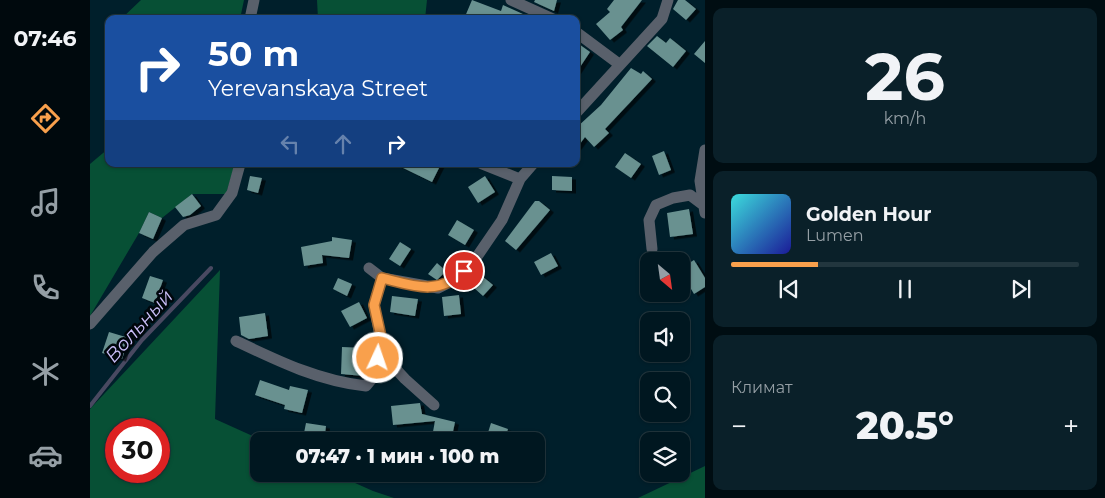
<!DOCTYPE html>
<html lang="ru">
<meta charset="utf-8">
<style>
:root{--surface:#001720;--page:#0a2029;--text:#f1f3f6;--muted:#959fa5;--line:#22363e;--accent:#f9a04c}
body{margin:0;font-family:Montserrat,sans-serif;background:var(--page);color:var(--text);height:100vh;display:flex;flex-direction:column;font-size:19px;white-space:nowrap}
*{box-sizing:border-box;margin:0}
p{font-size:16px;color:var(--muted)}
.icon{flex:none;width:28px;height:28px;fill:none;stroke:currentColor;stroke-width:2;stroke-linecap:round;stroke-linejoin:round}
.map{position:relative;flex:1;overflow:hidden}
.drawer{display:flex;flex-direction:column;gap:8px;padding:8px;background:#000d12;width:400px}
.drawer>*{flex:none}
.hud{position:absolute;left:15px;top:15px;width:475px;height:152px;border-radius:10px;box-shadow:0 1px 4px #0004,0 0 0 1px var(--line);background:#1a4fa0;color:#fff;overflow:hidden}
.needle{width:32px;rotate:151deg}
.controls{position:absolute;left:550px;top:252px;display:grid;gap:10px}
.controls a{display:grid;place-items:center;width:50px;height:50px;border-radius:10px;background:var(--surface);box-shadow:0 1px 4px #0004,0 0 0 1px var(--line);font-size:25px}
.speed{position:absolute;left:15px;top:418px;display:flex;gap:10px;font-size:25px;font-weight:700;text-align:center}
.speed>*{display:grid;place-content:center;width:65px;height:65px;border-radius:50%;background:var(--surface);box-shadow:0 1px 4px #0004,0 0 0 1px var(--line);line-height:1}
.speed .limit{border:8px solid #d22;background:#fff;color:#111}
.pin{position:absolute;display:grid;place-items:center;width:42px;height:42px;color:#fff;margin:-21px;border:2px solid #fff;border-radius:50%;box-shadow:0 1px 5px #0007}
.me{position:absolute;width:55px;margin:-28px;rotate:3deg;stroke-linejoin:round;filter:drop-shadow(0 0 4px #0008)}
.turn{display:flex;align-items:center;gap:18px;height:105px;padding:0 20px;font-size:22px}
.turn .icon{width:65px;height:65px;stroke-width:2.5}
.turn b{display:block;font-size:35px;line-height:42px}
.lanes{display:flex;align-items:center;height:48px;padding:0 20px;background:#0003;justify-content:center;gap:25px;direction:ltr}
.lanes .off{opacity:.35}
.big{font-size:38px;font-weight:800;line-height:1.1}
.drawer .widget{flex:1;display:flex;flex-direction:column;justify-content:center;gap:8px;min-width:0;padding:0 18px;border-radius:10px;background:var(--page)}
.drawer .dial{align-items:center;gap:0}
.dial b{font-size:65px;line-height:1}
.song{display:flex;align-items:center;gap:15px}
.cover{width:60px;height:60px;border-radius:8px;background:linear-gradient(135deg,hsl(180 70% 55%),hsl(240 70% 35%))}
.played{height:5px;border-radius:2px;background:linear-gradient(90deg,var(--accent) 25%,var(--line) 25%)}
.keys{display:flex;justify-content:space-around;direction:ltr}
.heat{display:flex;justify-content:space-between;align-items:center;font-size:28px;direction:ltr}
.trip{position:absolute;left:160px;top:432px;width:295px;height:50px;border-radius:10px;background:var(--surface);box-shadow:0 1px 4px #0004,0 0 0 1px var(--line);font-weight:800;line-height:50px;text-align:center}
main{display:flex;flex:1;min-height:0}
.menu{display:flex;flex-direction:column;width:90px;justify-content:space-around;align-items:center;background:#00090d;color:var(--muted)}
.menu .icon{width:35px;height:35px}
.menu .active{color:var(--accent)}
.menu b{font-size:22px;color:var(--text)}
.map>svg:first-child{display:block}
.forest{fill:#075035;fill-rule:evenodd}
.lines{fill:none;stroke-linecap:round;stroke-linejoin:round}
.stream{stroke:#494961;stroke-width:4}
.building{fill:#699190;filter:url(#shadow)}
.minor{stroke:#59606b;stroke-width:11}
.route-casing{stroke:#a26831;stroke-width:12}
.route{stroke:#f9a04c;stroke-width:9}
.labels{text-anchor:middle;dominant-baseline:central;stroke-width:5;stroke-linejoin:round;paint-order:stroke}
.water-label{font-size:19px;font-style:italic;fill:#c9bef7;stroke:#00070c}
</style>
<main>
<nav class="menu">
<b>07:46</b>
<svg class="icon active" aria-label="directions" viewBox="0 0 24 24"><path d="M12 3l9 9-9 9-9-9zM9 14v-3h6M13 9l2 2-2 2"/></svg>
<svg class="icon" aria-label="music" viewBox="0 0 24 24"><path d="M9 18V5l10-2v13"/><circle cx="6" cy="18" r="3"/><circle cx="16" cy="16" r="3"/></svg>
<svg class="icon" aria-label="phone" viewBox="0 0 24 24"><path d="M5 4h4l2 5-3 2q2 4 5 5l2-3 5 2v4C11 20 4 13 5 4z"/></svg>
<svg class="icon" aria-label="climate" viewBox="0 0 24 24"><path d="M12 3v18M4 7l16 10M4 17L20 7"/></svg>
<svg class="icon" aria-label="car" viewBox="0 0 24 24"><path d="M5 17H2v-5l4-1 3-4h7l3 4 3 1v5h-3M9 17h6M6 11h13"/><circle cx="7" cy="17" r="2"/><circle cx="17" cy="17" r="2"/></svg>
</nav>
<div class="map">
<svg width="615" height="498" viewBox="0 0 615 498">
<defs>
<filter id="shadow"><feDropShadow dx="4" dy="2.5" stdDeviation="0" flood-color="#0009"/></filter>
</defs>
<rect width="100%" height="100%" fill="#001f2b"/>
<path class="forest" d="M 51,0 L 154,0 L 150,19 L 31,19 Z
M 227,0 L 337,0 L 335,19 L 228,19 Z
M 19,148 L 19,164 L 145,164 L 136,194 L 102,194 L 72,218 L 59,212 L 49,233 L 0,316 L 0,164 Z
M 130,270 L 125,419 L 174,441 L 169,441 L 169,474 L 245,474 L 283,491 L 304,498 L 0,498 L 0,409 ZM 26,429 L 69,429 L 69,471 L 26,471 Z
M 615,466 L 615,498 L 548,498 Z"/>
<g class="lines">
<path class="stream" d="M 0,406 L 52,340 L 121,268"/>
</g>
<path class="building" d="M 382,0 L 411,11 L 413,5 L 444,19 L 374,19 Z
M 445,0 L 467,0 L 464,11 L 444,2 Z
M 524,0 L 552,0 L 531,27 L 533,30 L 520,40 L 506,24 L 520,12 L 517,9 Z
M 588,0 L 595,0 L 606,9 L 596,20 L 583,9 Z
M 567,36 L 576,43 L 580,38 L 596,51 L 583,67 L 557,46 Z
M 615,41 L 615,63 L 604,54 Z
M 486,42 L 500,52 L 486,73 Z
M 541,68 L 551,74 L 553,71 L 562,79 L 515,129 L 519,133 L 504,147 L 495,137 L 486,149 L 486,128 L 511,105 Z
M 574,151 L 581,170 L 569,175 L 562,156 Z
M 535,153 L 551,164 L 541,178 L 525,167 Z
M 305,164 L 351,164 L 342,182 Z
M 160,176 L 172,178 L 168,193 L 157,190 Z
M 395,176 L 405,192 L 388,203 L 378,187 Z
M 462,176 L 482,177 L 482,191 L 462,190 Z
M 102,194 L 111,206 L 100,215 L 93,217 L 85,207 Z
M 445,201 L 449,201 L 460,210 L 426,250 L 415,241 Z
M 599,209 L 603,234 L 580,237 L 577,213 Z
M 59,212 L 72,218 L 63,239 L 49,233 Z
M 367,220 L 384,230 L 375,245 L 358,235 Z
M 242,237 L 262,240 L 259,258 L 232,255 L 233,263 L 214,266 L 211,247 L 242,241 Z
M 310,242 L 321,249 L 310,266 L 299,259 Z
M 461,253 L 468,266 L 451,275 L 444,262 Z
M 604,260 L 615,278 L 615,287 L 604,294 L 591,272 L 591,268 Z
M 347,263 L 356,271 L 347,280 L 338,274 Z
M 60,276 L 73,280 L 65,303 L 52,298 Z
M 392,276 L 403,285 L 393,296 L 383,287 Z
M 248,278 L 262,284 L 257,296 L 243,289 Z
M 369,295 L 371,314 L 354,316 L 352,297 Z
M 302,296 L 328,299 L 325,316 L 300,312 Z
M 269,302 L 277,318 L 260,327 L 251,311 Z
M 175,313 L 178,336 L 159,339 L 151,335 L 149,317 Z
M 19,332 L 39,338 L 32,359 L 12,353 Z
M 252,347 L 277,348 L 274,376 L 251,374 Z
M 170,380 L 199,390 L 200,386 L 218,390 L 212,413 L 194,409 L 195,405 L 165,395 Z
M 330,403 L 332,414 L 365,422 L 361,441 L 342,437 L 345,421 L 303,425 L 301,406 Z
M 216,423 L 236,426 L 234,441 L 213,438 Z
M 401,423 L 418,429 L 414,441 L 396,439 Z"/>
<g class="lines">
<path class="minor" d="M 421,0 L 463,19
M 160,19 L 164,0
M 486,32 L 529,64
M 486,113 L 572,19 L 578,0
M 615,150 L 610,181 L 615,213
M 392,164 L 430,179
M 562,249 L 559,220 L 566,205 L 583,198 L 600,195 L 612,204
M 279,268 L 292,278
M 0,324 L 63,252 L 94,225 L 126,215 L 142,193 L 150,164
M 146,341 C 188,361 229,381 276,386 L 286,374 L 291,341
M 344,405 L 315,379 L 303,366 L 291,341 L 284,305 L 292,278 L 348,288 L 364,280 L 384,261 L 412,220 L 430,179 L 443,164"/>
</g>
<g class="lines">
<defs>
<path id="route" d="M 288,358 L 292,341 L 284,305 L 292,278 C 324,286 348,296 374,271"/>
</defs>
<use href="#route" class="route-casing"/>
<use href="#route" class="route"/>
</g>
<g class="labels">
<g class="water-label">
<text transform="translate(49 326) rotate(-48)">Вольный</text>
</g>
</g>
</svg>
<div class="controls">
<a><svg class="needle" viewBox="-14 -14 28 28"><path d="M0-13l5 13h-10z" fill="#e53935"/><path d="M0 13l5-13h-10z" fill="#959fa5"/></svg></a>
<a><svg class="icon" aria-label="sound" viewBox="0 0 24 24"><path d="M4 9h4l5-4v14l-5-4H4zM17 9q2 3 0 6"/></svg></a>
<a><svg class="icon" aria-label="search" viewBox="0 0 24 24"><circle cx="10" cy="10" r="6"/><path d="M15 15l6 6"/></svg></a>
<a><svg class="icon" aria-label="layers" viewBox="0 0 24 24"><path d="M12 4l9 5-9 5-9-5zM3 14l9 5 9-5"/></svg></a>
</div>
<div class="speed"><div class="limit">30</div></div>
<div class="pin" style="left:374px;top:271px;background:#d93025"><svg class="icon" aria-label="arrive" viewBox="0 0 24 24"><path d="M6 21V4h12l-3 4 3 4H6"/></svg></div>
<svg class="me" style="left:288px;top:358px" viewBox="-20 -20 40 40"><circle r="17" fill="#f9a04c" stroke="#fff" stroke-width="3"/><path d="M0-11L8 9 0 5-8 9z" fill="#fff"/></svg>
<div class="trip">07:47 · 1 мин · 100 m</div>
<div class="hud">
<div class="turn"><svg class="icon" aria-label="right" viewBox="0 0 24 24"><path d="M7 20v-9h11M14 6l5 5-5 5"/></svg><div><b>50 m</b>Yerevanskaya Street</div></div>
<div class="lanes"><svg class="icon off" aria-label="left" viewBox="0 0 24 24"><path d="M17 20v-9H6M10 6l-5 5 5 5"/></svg><svg class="icon off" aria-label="ahead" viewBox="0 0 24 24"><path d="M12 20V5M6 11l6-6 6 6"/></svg><svg class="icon" aria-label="right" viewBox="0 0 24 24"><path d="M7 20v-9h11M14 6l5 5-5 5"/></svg></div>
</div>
</div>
<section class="drawer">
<div class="widget dial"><b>26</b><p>km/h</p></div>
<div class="widget">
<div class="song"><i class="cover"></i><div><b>Golden Hour</b><p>Lumen</p></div></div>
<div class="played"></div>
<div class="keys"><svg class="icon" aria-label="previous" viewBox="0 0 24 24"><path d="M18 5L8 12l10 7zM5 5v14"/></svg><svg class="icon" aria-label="pause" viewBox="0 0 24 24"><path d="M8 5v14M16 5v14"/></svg><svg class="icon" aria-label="next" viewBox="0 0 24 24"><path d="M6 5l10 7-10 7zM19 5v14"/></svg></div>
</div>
<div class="widget"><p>Климат</p>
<div class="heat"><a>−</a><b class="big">20.5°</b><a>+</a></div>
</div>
</section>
</main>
